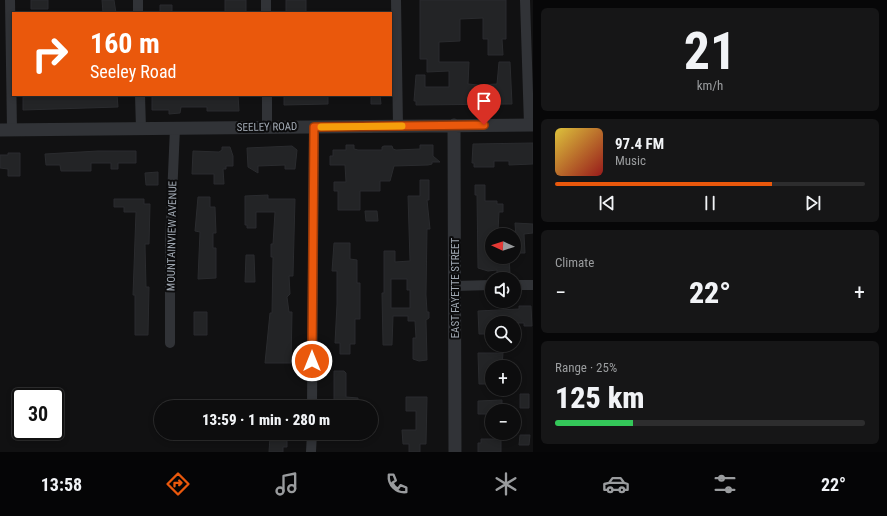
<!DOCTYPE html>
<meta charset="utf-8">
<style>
:root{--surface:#0d0d0e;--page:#161617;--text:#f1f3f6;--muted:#9a9c9e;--line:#2d2d2e;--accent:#ea580c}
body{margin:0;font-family:"Roboto Condensed",sans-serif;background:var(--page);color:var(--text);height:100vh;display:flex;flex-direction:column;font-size:15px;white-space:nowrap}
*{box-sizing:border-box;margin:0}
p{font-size:13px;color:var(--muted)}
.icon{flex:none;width:22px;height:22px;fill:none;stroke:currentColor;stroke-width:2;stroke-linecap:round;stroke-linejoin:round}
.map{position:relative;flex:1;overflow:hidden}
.sheet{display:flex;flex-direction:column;gap:8px;padding:8px;background:#070708;width:354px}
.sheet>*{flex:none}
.banner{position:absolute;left:12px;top:12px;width:380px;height:84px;border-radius:0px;box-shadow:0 2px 6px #0003,0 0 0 1px var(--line);background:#ea580c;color:#fff;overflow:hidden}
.needle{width:26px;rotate:273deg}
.tools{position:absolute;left:485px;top:228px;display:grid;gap:8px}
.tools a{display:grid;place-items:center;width:36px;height:36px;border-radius:50%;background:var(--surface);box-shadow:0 2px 6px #0003,0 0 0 1px var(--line);font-size:20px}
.speed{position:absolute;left:12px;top:388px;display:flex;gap:8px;font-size:20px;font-weight:700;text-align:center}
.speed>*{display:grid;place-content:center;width:52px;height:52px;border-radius:50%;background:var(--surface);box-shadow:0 2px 6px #0003,0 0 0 1px var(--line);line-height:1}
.speed .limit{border:2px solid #111;border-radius:6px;background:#fff;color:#111}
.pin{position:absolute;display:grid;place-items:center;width:34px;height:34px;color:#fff;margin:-41px -17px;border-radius:50% 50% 50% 0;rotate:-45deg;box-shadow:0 0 4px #0007}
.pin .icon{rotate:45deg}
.me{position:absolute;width:44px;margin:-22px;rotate:0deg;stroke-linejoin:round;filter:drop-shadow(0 0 3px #0008)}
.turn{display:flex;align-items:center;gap:14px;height:84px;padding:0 12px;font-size:18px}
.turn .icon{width:52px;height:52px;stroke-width:2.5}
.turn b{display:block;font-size:28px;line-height:34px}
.big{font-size:30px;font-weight:800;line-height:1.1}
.sheet .card{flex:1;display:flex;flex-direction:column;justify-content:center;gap:6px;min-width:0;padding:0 14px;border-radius:6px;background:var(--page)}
.sheet .dial{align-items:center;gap:0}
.dial b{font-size:52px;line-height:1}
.song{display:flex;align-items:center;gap:12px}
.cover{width:48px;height:48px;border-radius:6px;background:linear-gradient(135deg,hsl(50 70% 55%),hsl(0 70% 35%))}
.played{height:4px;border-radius:2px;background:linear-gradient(90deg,var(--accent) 70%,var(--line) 70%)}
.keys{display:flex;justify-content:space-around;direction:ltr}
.heat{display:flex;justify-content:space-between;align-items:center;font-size:22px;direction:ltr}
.charge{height:6px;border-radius:3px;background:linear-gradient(90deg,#34c759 25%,var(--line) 0)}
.trip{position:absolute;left:154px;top:400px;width:224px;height:40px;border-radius:20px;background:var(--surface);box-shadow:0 2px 6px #0003,0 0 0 1px var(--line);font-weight:800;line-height:40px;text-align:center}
.tab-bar{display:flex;height:64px;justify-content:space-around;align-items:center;background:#050506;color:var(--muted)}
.tab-bar .icon{width:28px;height:28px}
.tab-bar .selected{color:var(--accent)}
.tab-bar b{font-size:18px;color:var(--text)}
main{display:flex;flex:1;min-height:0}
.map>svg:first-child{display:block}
.building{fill:#232426;stroke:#2a2b2e;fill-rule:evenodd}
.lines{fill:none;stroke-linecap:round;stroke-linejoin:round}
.minor{stroke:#313337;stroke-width:10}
.tertiary{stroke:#313337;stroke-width:13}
.route-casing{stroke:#983908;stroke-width:10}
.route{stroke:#ea580c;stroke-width:7}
.slow{stroke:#f59e0b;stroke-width:7}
.labels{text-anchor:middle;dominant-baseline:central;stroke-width:4;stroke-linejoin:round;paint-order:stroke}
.street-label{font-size:11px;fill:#a1a9b3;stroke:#0c0c0d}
</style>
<main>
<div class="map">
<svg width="533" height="452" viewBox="0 0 533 452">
<rect width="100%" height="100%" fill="#111112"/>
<path class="building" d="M 31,0 L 48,0 L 48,9 L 31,9 Z
M 102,0 L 114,0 L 116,13 L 103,13 Z
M 225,0 L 246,0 L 246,13 L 225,13 Z
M 286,0 L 306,0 L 306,13 L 286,13 Z
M 420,0 L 506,0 L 506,39 L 502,39 L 503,55 L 488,55 L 488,39 L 483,39 L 483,18 L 460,19 L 460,41 L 439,42 L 439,62 L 469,62 L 468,84 L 478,85 L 497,84 L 499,62 L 510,62 L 512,104 L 416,105 L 416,101 L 414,101 L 416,75 L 425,75 L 425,87 L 449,87 L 449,71 L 427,72 L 427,59 L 420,59 Z
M 160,5 L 172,5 L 172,13 L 160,13 Z
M 84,95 L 117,95 L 118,107 L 23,110 L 23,97 Z
M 152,95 L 238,95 L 239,111 L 207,111 L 207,107 L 181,107 L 180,113 L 169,114 L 169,110 L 152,110 Z
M 284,95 L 328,95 L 328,104 L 284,105 Z
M 371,95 L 380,95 L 381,104 L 371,104 Z
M 533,143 L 533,164 L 509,165 L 509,161 L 494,161 L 494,167 L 474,167 L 474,163 L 472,163 L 473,144 Z
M 346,145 L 354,145 L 354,149 L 358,150 L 382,150 L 382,147 L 384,146 L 392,146 L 393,149 L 396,150 L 420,149 L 420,145 L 433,145 L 433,156 L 440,162 L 432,162 L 432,164 L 428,165 L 394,166 L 390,181 L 380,181 L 380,191 L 360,191 L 360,210 L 338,210 L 338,191 L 334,191 L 334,182 L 346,182 L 345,165 L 330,165 L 330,156 L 333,156 L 333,150 L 346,150 Z
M 292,146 L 297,150 L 295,169 L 285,169 L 285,165 L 258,166 L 258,173 L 248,167 L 247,148 Z
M 222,147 L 230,147 L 233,156 L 233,166 L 226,166 L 226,169 L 223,169 L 224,184 L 214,184 L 214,174 L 192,174 L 193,151 L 219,152 L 222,150 Z
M 98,151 L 136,151 L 136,163 L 118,163 L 118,169 L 111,169 L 111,163 L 91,163 L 91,171 L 61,171 L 60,165 L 46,165 L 45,154 Z
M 8,153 L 20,153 L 20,176 L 8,176 L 8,169 L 0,168 L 0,155 L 8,155 Z
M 158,172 L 158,185 L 146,185 L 145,173 Z
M 420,180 L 429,180 L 429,200 L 427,200 L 430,229 L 427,229 L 426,295 L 427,312 L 429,312 L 429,318 L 426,320 L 427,360 L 419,361 L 413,359 L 413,338 L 416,338 L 415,321 L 408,321 L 408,316 L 393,316 L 392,345 L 383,345 L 382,293 L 384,293 L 384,251 L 395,251 L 395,262 L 410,261 L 408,196 L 420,196 ZM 391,279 L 407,279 L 407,290 L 410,290 L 410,308 L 391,308 Z
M 475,185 L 485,185 L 485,201 L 497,201 L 497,204 L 503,204 L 503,212 L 499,212 L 498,231 L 492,231 L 492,257 L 509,257 L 510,274 L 497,274 L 497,270 L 488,271 L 478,268 L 477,195 L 475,195 Z
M 268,195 L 268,199 L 295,199 L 293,276 L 289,276 L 290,294 L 287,297 L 289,312 L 292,312 L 291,363 L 265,363 L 270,313 L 272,313 L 273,257 L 271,257 L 271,244 L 273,244 L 275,212 L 256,212 L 256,228 L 247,228 L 247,225 L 245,225 L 245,196 Z
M 198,197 L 210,197 L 210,207 L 215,207 L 216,233 L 213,233 L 213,248 L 216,248 L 216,278 L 198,279 L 200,232 L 195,231 Z
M 114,199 L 144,199 L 144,204 L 150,204 L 149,244 L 145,244 L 146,287 L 149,287 L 148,335 L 135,335 L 135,295 L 133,295 L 136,212 L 124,212 L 124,207 L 114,207 Z
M 365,211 L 377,211 L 378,221 L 366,221 Z
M 515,223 L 533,224 L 533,233 L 524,234 L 525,253 L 517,253 Z
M 334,243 L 350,243 L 350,259 L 357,260 L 357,283 L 360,283 L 360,319 L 355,319 L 355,344 L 350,344 L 350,354 L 340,354 L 340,343 L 335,343 L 337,304 L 337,271 L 332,271 Z
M 246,255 L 254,255 L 255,282 L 245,282 Z
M 519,306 L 531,306 L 532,326 L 524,326 L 524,323 L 492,323 L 489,324 L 489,334 L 479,334 L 478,311 L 519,309 Z
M 194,312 L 207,312 L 207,335 L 194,335 Z
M 478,353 L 503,353 L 502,366 L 492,366 L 492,384 L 479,384 Z
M 334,371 L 344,371 L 346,373 L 346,397 L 358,398 L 358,407 L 334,407 Z
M 520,394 L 529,394 L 529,408 L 520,408 Z
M 406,397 L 427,397 L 426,444 L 420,444 L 420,452 L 409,452 L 409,444 L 403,444 L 402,430 L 416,430 L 416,411 L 406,411 Z
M 502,400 L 502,411 L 492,411 L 492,414 L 478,414 L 478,401 Z
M 274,433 L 287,433 L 287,447 L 283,447 L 283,452 L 269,452 L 270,437 L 274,437 Z
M 520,435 L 530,435 L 529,445 L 519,445 Z
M 481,439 L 501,439 L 501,452 L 478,452 L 478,443 L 481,443 Z"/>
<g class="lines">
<path class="minor" d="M 10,0 L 12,130
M 138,0 L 138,13
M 266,0 L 266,13
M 396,0 L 398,126
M 525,0 L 529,125
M 140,95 L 141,129
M 267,95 L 267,127
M 514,285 L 533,285
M 455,286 L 492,285
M 170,343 L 170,242 L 175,128
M 312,407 L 314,127
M 311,452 L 312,433"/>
<path class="tertiary" d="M 454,125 L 455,452
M 0,130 L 533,125"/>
</g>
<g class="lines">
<defs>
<path id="route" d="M 312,361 L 314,127 L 484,125"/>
</defs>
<use href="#route" class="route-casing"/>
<use href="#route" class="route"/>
<path class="slow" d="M 321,127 L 402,126"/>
</g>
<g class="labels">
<g class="street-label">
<text transform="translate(267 127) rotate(-1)">SEELEY ROAD</text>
<text transform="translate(172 236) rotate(-89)">MOUNTAINVIEW AVENUE</text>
<text transform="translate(455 288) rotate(-90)">EAST FAYETTE STREET</text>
</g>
</g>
</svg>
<div class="tools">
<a><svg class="needle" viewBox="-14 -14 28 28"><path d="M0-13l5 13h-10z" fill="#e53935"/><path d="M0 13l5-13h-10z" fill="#9a9c9e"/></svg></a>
<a><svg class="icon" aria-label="sound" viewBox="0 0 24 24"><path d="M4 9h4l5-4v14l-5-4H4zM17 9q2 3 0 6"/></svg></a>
<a><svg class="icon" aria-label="search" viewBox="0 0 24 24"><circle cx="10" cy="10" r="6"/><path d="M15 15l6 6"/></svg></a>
<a>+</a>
<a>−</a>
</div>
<div class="speed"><div class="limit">30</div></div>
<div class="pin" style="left:484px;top:125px;background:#d93025"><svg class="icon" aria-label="arrive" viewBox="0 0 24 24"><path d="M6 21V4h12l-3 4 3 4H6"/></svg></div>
<svg class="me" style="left:312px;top:361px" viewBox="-20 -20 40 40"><circle r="17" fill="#ea580c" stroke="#fff" stroke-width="3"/><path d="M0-11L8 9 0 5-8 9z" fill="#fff"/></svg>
<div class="trip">13:59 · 1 min · 280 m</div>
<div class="banner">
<div class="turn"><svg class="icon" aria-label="right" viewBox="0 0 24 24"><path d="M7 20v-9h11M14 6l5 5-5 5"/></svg><div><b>160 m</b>Seeley Road</div></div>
</div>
</div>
<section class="sheet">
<div class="card dial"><b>21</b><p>km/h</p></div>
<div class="card">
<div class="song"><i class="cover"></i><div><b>97.4 FM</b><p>Music</p></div></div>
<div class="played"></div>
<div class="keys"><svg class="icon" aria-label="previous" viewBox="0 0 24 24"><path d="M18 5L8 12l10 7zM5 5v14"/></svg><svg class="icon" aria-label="pause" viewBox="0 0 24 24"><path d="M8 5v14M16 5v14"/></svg><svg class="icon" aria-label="next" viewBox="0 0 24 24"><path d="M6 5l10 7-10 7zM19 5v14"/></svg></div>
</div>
<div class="card"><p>Climate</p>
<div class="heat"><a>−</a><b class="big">22°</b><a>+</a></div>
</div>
<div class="card"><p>Range · 25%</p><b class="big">125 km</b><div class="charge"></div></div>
</section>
</main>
<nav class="tab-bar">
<b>13:58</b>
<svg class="icon selected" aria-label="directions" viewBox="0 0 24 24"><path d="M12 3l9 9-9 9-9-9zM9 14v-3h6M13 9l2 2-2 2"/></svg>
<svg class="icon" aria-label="music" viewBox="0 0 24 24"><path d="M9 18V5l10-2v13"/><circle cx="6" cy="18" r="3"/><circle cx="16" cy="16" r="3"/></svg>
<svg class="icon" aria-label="phone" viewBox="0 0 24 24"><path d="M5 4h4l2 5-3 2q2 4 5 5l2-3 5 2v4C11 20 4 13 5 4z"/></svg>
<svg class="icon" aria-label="climate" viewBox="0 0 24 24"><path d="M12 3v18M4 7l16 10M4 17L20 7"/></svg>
<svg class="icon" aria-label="car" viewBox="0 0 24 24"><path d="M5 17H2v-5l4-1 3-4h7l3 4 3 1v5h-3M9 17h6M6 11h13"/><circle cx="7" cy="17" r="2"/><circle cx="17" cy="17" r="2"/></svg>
<svg class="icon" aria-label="filters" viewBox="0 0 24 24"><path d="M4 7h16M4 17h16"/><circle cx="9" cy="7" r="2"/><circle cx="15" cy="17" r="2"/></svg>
<b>22°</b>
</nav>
